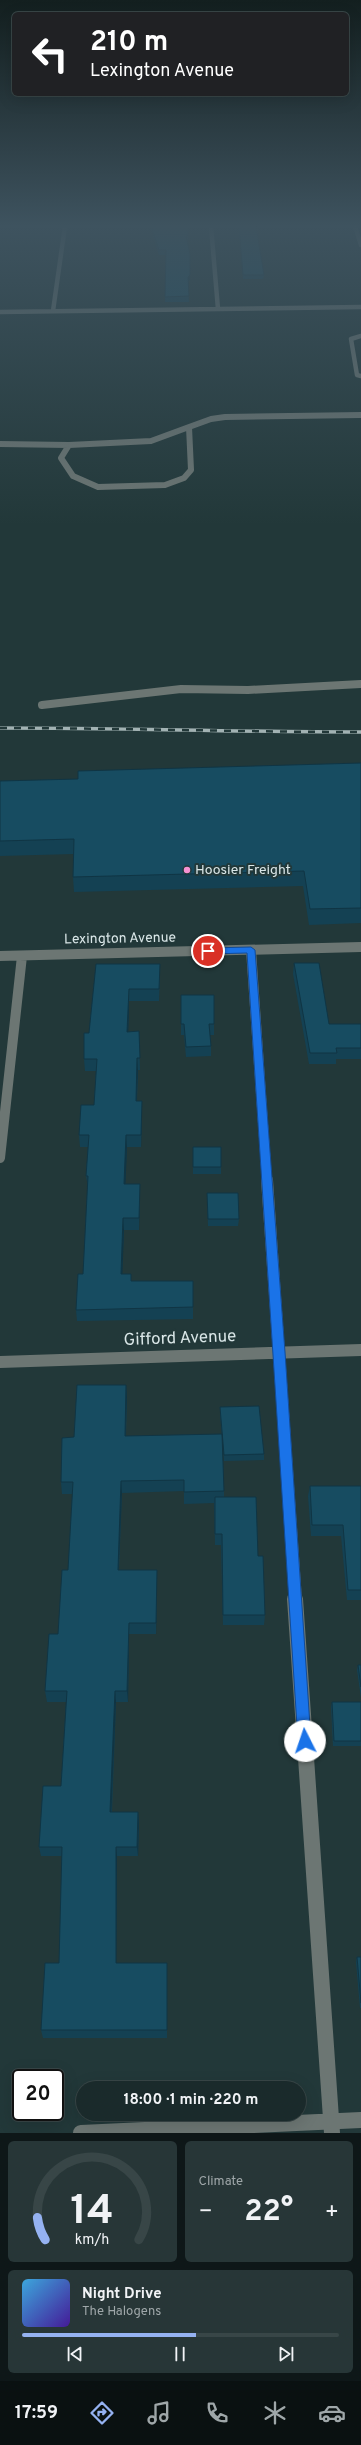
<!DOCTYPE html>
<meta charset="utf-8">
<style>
:root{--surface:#1a2a2b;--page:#273637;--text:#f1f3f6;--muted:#9fa7a9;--line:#384647;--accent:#95b2f1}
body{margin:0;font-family:Overpass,sans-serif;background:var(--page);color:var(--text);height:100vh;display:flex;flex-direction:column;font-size:15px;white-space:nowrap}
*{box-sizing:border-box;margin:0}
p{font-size:13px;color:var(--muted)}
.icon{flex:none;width:22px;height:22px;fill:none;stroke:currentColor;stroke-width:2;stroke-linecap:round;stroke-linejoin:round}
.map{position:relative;height:2133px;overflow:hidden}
.sheet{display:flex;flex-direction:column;gap:8px;padding:8px;background:#0e1718;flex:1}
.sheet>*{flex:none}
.banner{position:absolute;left:12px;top:12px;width:337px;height:84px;border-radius:6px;box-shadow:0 4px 16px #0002,0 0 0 1px var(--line);background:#202124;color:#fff;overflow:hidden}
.speed{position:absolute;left:12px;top:2069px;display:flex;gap:8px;font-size:20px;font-weight:700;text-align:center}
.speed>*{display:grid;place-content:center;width:52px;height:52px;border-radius:50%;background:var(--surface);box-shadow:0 4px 16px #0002,0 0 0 1px var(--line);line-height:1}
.speed .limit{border:2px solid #111;border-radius:6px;background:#fff;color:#111}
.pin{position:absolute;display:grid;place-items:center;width:34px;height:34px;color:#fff;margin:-17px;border:2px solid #fff;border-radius:50%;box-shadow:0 1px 4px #0007}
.me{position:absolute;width:44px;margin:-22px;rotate:356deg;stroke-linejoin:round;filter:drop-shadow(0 0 3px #0008)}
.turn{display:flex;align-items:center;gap:14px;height:84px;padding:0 12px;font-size:18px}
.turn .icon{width:52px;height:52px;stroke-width:2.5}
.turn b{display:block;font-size:28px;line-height:34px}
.big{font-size:30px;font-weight:700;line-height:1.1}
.sheet .card{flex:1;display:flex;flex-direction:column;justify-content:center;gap:6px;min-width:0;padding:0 14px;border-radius:6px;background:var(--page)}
.sheet .dial{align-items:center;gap:0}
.dial svg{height:104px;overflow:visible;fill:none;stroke:var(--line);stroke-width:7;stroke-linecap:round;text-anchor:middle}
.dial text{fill:var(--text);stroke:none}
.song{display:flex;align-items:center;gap:12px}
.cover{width:48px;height:48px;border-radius:6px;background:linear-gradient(135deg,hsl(200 70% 55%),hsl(260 70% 35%))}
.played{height:4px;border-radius:2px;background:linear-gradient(90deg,var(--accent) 55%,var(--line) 55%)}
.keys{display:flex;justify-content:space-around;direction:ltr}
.heat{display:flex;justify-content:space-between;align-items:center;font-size:22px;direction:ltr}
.sheet .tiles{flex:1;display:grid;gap:8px;grid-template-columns:1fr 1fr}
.card:last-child{grid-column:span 2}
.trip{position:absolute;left:76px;top:2081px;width:230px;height:40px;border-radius:20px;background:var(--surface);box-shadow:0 4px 16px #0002,0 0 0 1px var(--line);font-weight:700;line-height:40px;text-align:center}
.tabs{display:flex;height:64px;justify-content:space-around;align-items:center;background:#0a1111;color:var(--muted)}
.tabs .icon{width:28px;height:28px}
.tabs .active{color:var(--accent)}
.tabs b{font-size:18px;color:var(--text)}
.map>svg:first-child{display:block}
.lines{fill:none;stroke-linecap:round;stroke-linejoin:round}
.minor-far5{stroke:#6c7673;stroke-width:4.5}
.minor-far4{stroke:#6c7673;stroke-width:6}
.minor-far3{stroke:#6c7673;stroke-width:8}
.minor-far2{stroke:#6c7673;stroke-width:10}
.minor-far1{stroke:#6c7673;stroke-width:12}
.minor{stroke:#6c7673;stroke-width:16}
.rail-casing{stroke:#a2b2b3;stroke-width:3.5}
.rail{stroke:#223839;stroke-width:2.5;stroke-dasharray:7;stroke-linecap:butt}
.wall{fill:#144153}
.shaded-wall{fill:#103544}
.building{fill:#174c61;stroke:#103544}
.route{fill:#1a73e8;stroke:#114b97}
.poi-dot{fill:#f591d2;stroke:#223839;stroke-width:1.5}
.labels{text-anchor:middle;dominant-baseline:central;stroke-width:4;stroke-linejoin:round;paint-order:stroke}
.poi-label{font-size:14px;fill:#d9e6e7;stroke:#223839;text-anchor:start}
.street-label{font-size:14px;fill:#d9e6e7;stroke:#223839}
.near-street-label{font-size:17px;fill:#d9e6e7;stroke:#223839}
</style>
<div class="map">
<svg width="361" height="2133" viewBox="0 0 361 2133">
<rect width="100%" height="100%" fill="#223839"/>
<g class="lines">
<path class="minor-far5" d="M 211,226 L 218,309
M 355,226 L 361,245
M 53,311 L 65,226
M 0,312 L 361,307
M 361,336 L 351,339 L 357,375 L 361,376"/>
<path class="minor-far4" d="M 189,427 L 191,470 L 184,478 L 165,485 L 98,487 L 73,476 L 61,458 L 69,445 L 151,441 Z
M 189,427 L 211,419 L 225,417 L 361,415
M 0,444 L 69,445"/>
<path class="minor-far3" d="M 42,705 L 181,689 L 248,690 L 361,684"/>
<path class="minor-far2" d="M 251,950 L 267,1181
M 0,956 L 361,947
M 0,1158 L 22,956"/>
<path class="minor-far1" d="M 267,1180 L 296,1600
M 0,1362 L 361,1350"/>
<path class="minor" d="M 295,1599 L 332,2133
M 81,2133 L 361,2120"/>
<defs>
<path id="rail" d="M 0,728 C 120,728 241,732 361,732"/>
</defs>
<use href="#rail" class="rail-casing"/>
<use href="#rail" class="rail"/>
</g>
<path class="wall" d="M 150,226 L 188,226 L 188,241 L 187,241 L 190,280 L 188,282 L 189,302 L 165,302 L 166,255 L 159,255 Z
M 239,226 L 256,226 L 264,275 L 263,279 L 243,279 Z
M 361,763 L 361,923 L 309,925 L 303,886 L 74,892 L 73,877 L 74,854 L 0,856 L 0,781 L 78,779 Z
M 294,963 L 329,1024 L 361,1024 L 361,1059 L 336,1059 L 336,1064 L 309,1064 L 293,974 Z
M 96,964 L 160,976 L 159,1001 L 129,1001 L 128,1032 L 139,1031 L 140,1070 L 138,1070 L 137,1101 L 142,1101 L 142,1113 L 141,1147 L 127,1147 L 125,1184 L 140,1184 L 139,1230 L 124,1230 L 122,1274 L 131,1274 L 131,1281 L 193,1281 L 193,1319 L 77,1321 L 76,1310 L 83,1274 L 88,1187 L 86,1176 L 88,1147 L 80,1147 L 79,1135 L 94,1105 L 96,1071 L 85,1071 L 84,1059 L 89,1033 Z
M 181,995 L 214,1024 L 214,1035 L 210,1035 L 211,1046 L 211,1056 L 186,1057 L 184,1035 L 181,1035 Z
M 193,1147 L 221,1167 L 221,1174 L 193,1174 Z
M 207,1193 L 239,1219 L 238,1226 L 208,1226 Z
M 126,1385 L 127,1397 L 126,1436 L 224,1491 L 224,1497 L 258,1556 L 265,1615 L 264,1625 L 223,1625 L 221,1545 L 215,1545 L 214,1503 L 184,1504 L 184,1491 L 122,1493 L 119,1570 L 157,1570 L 157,1582 L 156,1634 L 129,1634 L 128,1702 L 116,1702 L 112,1812 L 138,1812 L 139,1822 L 138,1856 L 117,1856 L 116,1963 L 167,1963 L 167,2038 L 43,2038 L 41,2030 L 59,1963 L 62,1856 L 41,1856 L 39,1847 L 61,1786 L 66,1702 L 47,1702 L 45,1691 L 58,1634 L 68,1570 L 73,1494 L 62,1494 L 61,1482 L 74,1437 Z
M 220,1407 L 264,1454 L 264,1460 L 224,1461 L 220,1414 Z
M 310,1486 L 361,1486 L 361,1600 L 347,1600 L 341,1536 L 311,1536 L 308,1496 Z
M 358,1665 L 361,1665 L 361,1698 L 357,1670 Z
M 332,1702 L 361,1702 L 361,1746 L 333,1746 L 331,1707 Z
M 357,1957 L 361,1957 L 361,2008 L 360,2008 L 356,1962 Z"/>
<path class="shaded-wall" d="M 190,275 L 190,280 L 187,282 L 188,277 Z
M 129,989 L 129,1001 L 128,1044 L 127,1032 Z
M 137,1058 L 138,1070 L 136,1113 L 136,1101 Z
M 142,1101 L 142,1113 L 141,1147 L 141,1135 Z
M 126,1135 L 127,1147 L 125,1196 L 124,1184 Z
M 140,1184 L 140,1196 L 139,1230 L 139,1218 Z
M 123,1218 L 124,1230 L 122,1285 L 121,1274 Z
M 126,1385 L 127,1397 L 125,1448 L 125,1436 Z
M 121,1481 L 122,1493 L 118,1582 L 118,1570 Z
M 157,1570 L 157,1582 L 156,1634 L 156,1623 Z
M 129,1623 L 129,1634 L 128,1702 L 127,1691 Z
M 115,1691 L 116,1702 L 111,1822 L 110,1812 Z
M 138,1812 L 139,1822 L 138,1856 L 137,1847 Z
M 116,1847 L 117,1856 L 116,1972 Z"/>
<path class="building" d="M 151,226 L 188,226 L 188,236 L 186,236 L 190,254 L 190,275 L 188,277 L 189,296 L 165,297 L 166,250 L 159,250 Z
M 239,226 L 256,226 L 264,275 L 243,275 Z
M 361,763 L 361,908 L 310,909 L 304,871 L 73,877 L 74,839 L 0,841 L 0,781 L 78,779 L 78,771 Z
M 294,963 L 319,963 L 329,1024 L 361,1024 L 361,1048 L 336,1048 L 337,1053 L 310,1053 Z
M 96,964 L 160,964 L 159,989 L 129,989 L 127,1032 L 139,1031 L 140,1058 L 137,1058 L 136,1101 L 142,1101 L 141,1135 L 126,1135 L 124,1184 L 140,1184 L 139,1218 L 123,1218 L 121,1274 L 131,1274 L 131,1281 L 193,1281 L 193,1307 L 76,1310 L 78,1274 L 83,1274 L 88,1176 L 86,1176 L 89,1135 L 79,1135 L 81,1105 L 94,1105 L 97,1059 L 84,1059 L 84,1033 L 89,1033 Z
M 181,995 L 214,995 L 214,1024 L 209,1024 L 211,1046 L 186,1047 L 184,1024 L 181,1024 Z
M 193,1147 L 221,1147 L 221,1167 L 193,1167 Z
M 207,1193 L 238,1193 L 239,1219 L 208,1219 Z
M 77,1385 L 126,1385 L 125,1436 L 222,1434 L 224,1491 L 184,1492 L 184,1480 L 121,1481 L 118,1570 L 157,1570 L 156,1623 L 129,1623 L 127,1691 L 115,1691 L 110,1812 L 138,1812 L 137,1847 L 116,1847 L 116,1963 L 167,1963 L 167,2030 L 41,2030 L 45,1963 L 59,1963 L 62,1847 L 39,1847 L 43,1786 L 61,1786 L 67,1691 L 45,1691 L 49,1634 L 58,1634 L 62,1570 L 68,1570 L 73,1482 L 61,1482 L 62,1438 L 74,1437 Z
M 259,1406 L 264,1454 L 224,1455 L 220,1407 Z
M 310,1486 L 361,1486 L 361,1590 L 348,1590 L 343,1525 L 312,1525 Z
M 215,1497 L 256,1497 L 258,1556 L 263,1556 L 265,1615 L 223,1615 L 222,1534 L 215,1534 Z
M 358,1665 L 361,1665 L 361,1687 Z
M 332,1702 L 361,1702 L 361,1741 L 334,1741 Z
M 357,1957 L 361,1957 L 361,2003 Z"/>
<linearGradient id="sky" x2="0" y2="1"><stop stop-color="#131f1f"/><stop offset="0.43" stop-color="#3e535f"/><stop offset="1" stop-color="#3e535f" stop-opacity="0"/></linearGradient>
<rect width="361" height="525" fill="url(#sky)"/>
<path class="route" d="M 251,947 L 255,950 L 285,1352 L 311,1741 L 309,1746 L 305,1748 L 300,1746 L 298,1741 L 247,953 L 208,954 L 204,951 L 208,948 Z"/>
<circle class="poi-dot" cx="187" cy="870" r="4"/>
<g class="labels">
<g class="poi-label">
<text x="195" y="870">Hoosier Freight</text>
</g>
<g class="street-label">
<text transform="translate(120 939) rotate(-1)">Lexington Avenue</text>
</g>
<g class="near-street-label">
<text transform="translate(180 1339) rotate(-2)">Gifford Avenue</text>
</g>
</g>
</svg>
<div class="speed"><div class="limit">20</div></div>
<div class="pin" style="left:208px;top:951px;background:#d93025"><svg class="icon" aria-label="arrive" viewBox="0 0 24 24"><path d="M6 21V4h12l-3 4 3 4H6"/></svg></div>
<svg class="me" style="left:305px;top:1741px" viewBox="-20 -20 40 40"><circle r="19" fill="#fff"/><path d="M0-13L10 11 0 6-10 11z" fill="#1a73e8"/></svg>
<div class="trip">18:00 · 1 min · 220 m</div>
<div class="banner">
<div class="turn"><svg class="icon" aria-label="left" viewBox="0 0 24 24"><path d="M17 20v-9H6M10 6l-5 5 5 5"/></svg><div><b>210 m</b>Lexington Avenue</div></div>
</div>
</div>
<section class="sheet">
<div class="tiles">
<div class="card dial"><svg viewBox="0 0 100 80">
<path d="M14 69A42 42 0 1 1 86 69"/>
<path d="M14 69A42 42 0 0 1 8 52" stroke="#95b2f1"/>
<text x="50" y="56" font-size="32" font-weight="700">14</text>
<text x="50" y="72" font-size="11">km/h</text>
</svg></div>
<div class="card"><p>Climate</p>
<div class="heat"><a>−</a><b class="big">22°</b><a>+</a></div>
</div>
<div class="card">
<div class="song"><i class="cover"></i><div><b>Night Drive</b><p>The Halogens</p></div></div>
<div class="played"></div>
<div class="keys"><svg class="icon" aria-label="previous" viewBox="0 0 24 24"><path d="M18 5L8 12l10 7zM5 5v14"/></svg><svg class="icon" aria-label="pause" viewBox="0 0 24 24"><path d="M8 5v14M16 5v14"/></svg><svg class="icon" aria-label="next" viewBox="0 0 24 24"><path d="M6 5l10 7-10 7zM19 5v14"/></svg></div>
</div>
</div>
</section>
<nav class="tabs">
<b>17:59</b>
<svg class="icon active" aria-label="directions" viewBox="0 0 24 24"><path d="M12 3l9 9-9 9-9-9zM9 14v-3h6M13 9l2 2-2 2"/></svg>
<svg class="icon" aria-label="music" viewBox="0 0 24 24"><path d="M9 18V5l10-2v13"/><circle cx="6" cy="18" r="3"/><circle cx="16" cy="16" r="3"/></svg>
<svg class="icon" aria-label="phone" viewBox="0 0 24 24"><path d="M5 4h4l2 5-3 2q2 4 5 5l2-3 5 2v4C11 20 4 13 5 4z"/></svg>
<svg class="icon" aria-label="climate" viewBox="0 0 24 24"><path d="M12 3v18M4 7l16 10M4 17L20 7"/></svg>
<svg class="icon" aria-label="car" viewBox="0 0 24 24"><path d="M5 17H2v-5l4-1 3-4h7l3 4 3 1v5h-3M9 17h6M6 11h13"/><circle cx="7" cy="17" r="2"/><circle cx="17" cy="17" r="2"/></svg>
</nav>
